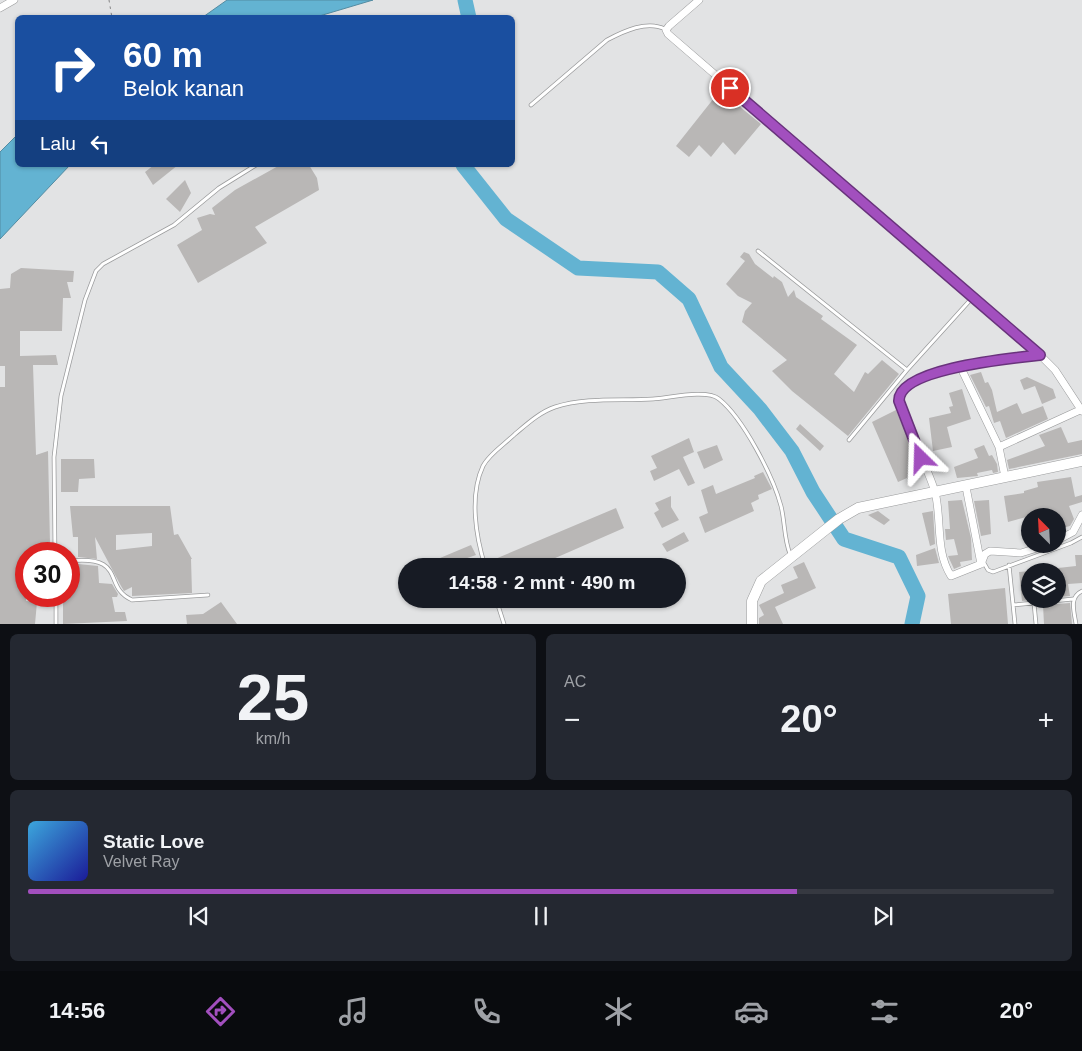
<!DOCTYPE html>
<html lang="id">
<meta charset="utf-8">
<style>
:root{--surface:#171b24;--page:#242831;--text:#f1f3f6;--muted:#9ea1a6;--line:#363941;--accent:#a24fbe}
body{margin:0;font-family:Arial,sans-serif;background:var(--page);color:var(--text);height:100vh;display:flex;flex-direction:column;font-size:19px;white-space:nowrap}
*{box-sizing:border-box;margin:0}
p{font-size:16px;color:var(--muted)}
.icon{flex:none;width:28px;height:28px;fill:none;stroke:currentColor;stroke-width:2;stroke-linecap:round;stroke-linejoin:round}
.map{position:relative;height:624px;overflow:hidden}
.sheet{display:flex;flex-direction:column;gap:10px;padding:10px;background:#0d0f14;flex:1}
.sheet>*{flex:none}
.hud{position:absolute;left:15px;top:15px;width:500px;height:152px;border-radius:8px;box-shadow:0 1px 4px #0004;background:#1a4fa0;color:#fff;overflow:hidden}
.needle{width:32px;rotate:336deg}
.controls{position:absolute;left:1021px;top:508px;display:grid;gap:10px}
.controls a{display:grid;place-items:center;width:45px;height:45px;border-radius:50%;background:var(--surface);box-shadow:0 1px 4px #0004;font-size:25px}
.speed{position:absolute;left:15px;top:542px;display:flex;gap:10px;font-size:25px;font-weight:700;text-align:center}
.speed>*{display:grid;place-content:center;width:65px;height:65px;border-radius:50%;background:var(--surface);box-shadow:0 1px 4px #0004;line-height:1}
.speed .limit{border:8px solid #d22;background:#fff;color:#111}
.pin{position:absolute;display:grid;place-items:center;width:42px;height:42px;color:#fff;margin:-21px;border:2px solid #fff;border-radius:50%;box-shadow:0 1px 5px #0007}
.me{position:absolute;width:55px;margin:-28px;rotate:338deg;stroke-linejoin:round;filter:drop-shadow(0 0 4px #0008)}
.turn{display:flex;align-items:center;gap:18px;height:105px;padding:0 25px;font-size:22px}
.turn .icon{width:65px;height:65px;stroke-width:2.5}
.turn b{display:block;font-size:35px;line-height:42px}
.then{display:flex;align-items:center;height:48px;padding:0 25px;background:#0003;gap:10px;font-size:19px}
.big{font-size:38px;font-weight:800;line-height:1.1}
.sheet .widget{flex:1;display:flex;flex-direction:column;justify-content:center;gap:8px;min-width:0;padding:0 18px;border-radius:8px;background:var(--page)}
.sheet .dial{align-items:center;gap:0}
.dial b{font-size:65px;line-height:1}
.song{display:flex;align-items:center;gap:15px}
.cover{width:60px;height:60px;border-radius:8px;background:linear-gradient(135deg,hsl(200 70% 55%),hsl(240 70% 35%))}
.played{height:5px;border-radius:2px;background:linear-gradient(90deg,var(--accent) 75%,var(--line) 75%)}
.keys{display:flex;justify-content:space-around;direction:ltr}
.heat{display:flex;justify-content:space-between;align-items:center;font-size:28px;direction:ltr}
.sheet .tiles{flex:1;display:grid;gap:10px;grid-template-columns:1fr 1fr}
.widget:last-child{grid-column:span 2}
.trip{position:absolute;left:398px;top:558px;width:288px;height:50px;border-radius:25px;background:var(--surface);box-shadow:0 1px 4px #0004;font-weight:800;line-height:50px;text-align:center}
.dock{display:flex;height:80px;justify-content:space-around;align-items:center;background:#090b0e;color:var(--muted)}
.dock .icon{width:35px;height:35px}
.dock .selected{color:var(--accent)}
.dock b{font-size:22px;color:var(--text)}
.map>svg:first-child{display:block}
.water{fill:#63b3d2;stroke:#538ba1}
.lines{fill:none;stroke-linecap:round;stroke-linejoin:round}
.river{stroke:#63b3d2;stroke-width:15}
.building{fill:#b9b7b6;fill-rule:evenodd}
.lane-casing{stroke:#9a9b9c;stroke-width:4.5}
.street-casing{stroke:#9a9b9c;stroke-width:8}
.secondary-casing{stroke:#9a9b9c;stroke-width:11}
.path{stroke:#848485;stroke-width:1;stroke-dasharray:2.5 4;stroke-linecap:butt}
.lane{stroke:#fff;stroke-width:3}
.street{stroke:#fff;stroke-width:7}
.secondary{stroke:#fff;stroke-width:10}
.route-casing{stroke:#69337c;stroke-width:12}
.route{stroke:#a24fbe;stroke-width:9}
</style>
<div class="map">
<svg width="1082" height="624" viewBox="0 0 1082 624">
<rect width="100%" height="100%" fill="#e2e3e4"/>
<path class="water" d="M 227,0 L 373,0 L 316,17 L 203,17 Z
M 17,135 L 18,165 L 70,165 L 0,239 L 0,152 Z"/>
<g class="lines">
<path class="river" d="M 465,0 L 469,18
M 463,165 L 506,219 L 578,268 L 658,272 L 689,299 L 721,367 L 760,409 L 792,451 L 813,492 L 844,539 L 899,557 L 918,596 L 912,624"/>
</g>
<path class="building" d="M 718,93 L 734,102 L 761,124 L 735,155 L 723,142 L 711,157 L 699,145 L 689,157 L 676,146 Z
M 154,165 L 178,165 L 153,185 L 145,172 Z
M 280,165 L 309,165 L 317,178 L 319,190 L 255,227 L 267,243 L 198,283 L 177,245 L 202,230 L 197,218 L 210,214 L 215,215 L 212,208 L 235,190 Z
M 185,180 L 191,193 L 180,212 L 166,199 Z
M 744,252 L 749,254 L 755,264 L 773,278 L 774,276 L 782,282 L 788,297 L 794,290 L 796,297 L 823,316 L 821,319 L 857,345 L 834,374 L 854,392 L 865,372 L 868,374 L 882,360 L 899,374 L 848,436 L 792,391 L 772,371 L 787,360 L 742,322 L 745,311 L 752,303 L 738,296 L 726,284 L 745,261 L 740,257 Z
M 21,268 L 74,271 L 73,282 L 67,282 L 71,298 L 63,298 L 62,331 L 20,331 L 20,356 L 56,355 L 58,365 L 33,365 L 36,455 L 48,451 L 50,543 L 43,543 L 42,554 L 26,554 L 26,601 L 37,602 L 35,624 L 0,624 L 0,387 L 5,387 L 5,366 L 0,366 L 0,289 L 10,288 L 11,274 Z
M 981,372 L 985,383 L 988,382 L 992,390 L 997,412 L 1017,403 L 1022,414 L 1043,406 L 1048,419 L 1006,438 L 1000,421 L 994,423 L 989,406 L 986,407 L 970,375 Z
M 1027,377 L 1053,389 L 1056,398 L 1042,404 L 1035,386 L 1024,390 L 1020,380 Z
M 962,389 L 971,419 L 947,427 L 952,447 L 933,451 L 929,418 L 951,413 L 949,407 L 953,406 L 949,393 Z
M 896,410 L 923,475 L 909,481 L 907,478 L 898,482 L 872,422 Z
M 800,424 L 824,446 L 820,451 L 796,429 Z
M 1061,427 L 1068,443 L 1082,440 L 1082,454 L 1009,469 L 1007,460 L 1045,446 L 1039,435 Z
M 689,438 L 694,452 L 683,457 L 695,483 L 688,486 L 679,469 L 654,481 L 650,471 L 657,468 L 651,456 Z
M 717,445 L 723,460 L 704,469 L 697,452 Z
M 984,445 L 989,456 L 992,455 L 997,464 L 998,472 L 993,473 L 992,470 L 977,473 L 978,476 L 957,478 L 954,467 L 978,458 L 974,449 Z
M 61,459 L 94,459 L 95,478 L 79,479 L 78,492 L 61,492 Z
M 763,472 L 772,489 L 758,495 L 759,499 L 751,503 L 754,511 L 705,533 L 699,517 L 708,513 L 701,490 L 713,485 L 716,494 L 755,478 L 754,476 Z
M 1071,477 L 1075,497 L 1082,495 L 1082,502 L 1069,506 L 1074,519 L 1070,526 L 1058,529 L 1058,516 L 1030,516 L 1008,522 L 1004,496 L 1024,493 L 1024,491 L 1038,487 L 1037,482 Z
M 671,496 L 671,507 L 679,520 L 662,528 L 654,513 L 659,510 L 655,503 Z
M 962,500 L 971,538 L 972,560 L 960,562 L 961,566 L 954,569 L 948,556 L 958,555 L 954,539 L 946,540 L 945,529 L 950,529 L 948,501 Z
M 989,500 L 991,534 L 981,536 L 974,501 Z
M 70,506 L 170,506 L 174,535 L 178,534 L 192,559 L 191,559 L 192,593 L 132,596 L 132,587 L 124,591 L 121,586 L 95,537 L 97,559 L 78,557 L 78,537 L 73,537 ZM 152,533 L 152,546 L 116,550 L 116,535 Z
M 616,508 L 624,528 L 537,566 L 488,566 L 488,562 Z
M 878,511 L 890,520 L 884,525 L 868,515 Z
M 933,511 L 935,544 L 930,546 L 922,513 Z
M 684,532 L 689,541 L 667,552 L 662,544 Z
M 471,545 L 476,555 L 444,566 L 440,558 Z
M 935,548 L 939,563 L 917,566 L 916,555 Z
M 1075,555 L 1082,555 L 1082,583 L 1068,584 L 1070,596 L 1058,597 L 1058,568 L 1076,566 Z
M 804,562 L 816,588 L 775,607 L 783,624 L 759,624 L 759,618 L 764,615 L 759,605 L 784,593 L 781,585 L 798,578 L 793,567 Z
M 78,564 L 98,566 L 99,583 L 112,584 L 118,594 L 117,597 L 112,597 L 115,612 L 125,612 L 127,621 L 63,624 L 63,596 L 69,596 L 69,573 L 79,572 Z
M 1030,571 L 1030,600 L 1022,601 L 1019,572 Z
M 1005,588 L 1008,624 L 951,624 L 948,594 Z
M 221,602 L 237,624 L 187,624 L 186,615 L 203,614 Z
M 1070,603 L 1072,624 L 1044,624 L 1043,605 Z"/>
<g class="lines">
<defs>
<path id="lane" d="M 531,105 L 607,40 C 624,31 647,20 665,29
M 758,251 L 907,370
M 849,440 L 907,370 L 973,297
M 55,554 L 54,457 L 61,396 L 85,300 L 96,271 L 103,264 L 174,225 L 219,188 L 256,165
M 69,561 C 128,555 102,587 132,600 L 208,595
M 984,563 L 988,570 L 993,572 L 1071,543 L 1082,537
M 1009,565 L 1015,624
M 485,566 C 476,537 469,496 483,466 C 489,454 505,444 515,434 C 527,424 540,412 555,407 C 586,397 621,401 653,399 C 669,398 707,389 719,399 C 743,418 773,476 781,506 C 785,522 784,539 790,554
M 56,596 L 56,624
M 496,599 L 504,624
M 1034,603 L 1036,624
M 1013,605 L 1073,599
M 1076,624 C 1074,611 1069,597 1082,591"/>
<path id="street" d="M 699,0 L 669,26 L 666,30 L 668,34 L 1040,355 L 1055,370 L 1082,411
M 0,8 L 14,0
M 1040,355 C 1014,358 898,368 899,401 C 906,433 926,461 935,492 C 942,519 935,551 951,576 L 981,564 L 985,554 L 990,551 L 1021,553 L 1050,544
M 960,366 L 999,447 L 1005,477
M 999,447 L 1080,410
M 966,487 L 981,564
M 1058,540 L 1073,532 L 1082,515"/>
<path id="secondary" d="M 752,624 L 752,601 L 761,581 L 839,519 L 858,508 L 1082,461"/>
</defs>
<use href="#lane" class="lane-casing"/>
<use href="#street" class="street-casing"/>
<use href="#secondary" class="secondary-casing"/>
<path class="path" d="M 109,0 L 112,18"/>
<use href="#lane" class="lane"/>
<use href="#street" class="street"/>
<use href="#secondary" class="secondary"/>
</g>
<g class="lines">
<defs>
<path id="route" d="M 730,88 L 1040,355 C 1014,358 898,368 899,401 L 921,458"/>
</defs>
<use href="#route" class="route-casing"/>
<use href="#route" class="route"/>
</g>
</svg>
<div class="controls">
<a><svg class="needle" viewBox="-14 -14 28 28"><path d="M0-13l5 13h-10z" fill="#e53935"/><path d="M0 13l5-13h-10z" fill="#9ea1a6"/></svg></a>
<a><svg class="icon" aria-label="layers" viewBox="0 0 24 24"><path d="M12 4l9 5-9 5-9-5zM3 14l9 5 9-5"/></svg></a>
</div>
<div class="speed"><div class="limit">30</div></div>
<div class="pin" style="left:730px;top:88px;background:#d93025"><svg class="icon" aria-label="arrive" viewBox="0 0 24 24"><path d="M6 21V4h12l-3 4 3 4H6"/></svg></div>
<svg class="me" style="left:921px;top:458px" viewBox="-20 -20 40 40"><path d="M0-17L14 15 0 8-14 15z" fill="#a24fbe" stroke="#fff" stroke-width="4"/></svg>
<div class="trip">14:58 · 2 mnt · 490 m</div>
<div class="hud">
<div class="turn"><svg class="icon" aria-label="right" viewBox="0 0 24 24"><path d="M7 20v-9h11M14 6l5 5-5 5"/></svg><div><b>60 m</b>Belok kanan</div></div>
<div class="then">Lalu<svg class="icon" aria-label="left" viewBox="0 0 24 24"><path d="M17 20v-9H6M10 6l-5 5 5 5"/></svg></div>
</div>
</div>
<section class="sheet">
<div class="tiles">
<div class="widget dial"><b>25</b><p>km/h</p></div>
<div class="widget"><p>AC</p>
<div class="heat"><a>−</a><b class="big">20°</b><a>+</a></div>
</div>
<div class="widget">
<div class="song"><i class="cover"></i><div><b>Static Love</b><p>Velvet Ray</p></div></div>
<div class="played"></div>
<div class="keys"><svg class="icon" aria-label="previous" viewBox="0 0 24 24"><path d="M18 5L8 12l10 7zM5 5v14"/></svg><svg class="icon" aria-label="pause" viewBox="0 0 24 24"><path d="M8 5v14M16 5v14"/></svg><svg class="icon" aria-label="next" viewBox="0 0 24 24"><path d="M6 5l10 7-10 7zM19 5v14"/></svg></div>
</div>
</div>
</section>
<nav class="dock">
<b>14:56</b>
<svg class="icon selected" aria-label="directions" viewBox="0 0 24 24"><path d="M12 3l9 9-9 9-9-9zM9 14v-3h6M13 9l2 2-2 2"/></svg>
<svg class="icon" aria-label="music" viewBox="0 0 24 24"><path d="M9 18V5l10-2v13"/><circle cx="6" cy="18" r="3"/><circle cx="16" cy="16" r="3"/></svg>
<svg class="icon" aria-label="phone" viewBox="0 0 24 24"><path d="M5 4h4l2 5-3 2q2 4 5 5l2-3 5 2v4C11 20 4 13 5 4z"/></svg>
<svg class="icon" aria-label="climate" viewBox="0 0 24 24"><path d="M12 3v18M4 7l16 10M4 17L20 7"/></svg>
<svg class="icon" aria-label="car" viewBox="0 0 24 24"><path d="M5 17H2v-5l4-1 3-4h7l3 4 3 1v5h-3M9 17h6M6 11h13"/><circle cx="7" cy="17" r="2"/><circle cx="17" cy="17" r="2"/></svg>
<svg class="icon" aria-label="filters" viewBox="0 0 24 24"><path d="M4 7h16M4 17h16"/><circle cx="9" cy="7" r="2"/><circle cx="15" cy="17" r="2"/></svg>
<b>20°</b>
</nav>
